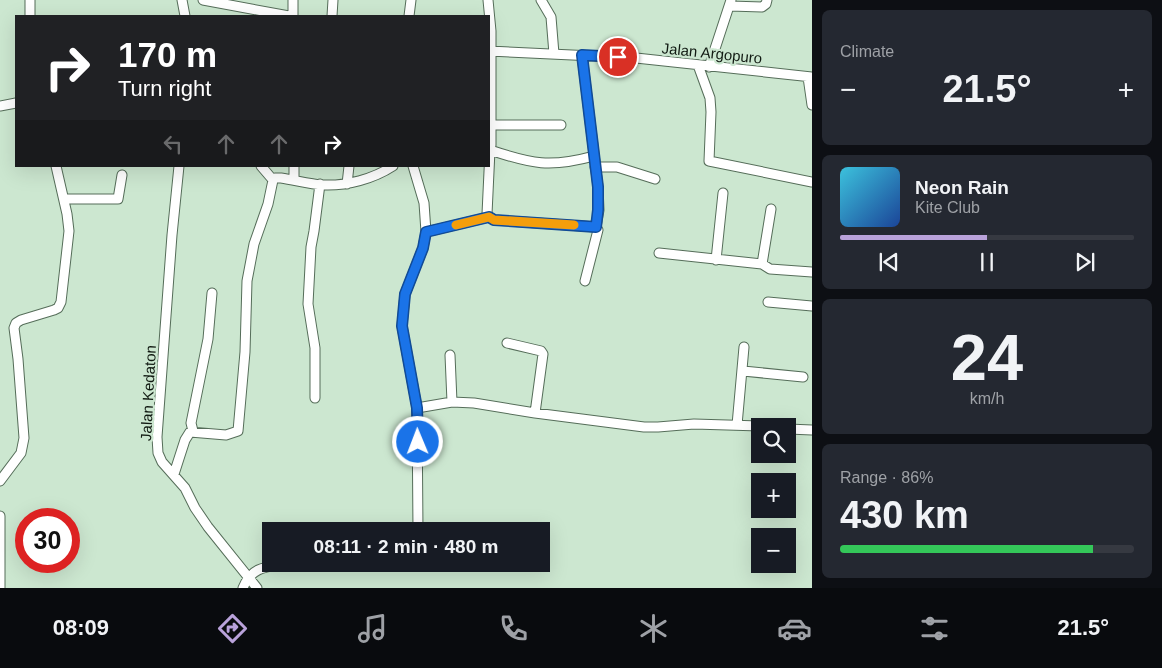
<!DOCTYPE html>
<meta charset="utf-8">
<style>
:root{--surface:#171b24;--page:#242831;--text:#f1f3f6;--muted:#9ea1a6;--line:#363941;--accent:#b9a2da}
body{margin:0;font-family:Helvetica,sans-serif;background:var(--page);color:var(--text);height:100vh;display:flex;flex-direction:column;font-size:19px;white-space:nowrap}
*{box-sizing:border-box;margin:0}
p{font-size:16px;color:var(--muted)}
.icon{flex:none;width:28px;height:28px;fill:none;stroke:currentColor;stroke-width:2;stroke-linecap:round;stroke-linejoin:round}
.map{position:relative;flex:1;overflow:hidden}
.side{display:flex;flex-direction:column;gap:10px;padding:10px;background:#0d0f14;width:350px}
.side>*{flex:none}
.top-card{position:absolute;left:15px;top:15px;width:475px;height:152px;border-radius:0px;box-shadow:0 5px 20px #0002;background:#202124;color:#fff;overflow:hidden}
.tools{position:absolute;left:751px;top:418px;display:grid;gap:10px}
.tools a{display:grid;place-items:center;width:45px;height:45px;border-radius:0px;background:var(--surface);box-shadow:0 5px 20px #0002;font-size:25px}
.speed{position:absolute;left:15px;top:508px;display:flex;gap:10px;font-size:25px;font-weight:700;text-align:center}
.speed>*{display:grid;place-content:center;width:65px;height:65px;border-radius:50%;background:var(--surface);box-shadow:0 5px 20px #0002;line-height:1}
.speed .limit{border:8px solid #d22;background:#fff;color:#111}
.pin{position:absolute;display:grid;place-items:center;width:42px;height:42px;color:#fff;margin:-21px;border:2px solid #fff;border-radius:50%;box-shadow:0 1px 5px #0007}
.me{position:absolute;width:55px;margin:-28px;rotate:359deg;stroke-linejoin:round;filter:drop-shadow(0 0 4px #0008)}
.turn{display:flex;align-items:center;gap:18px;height:105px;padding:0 20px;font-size:22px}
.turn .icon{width:65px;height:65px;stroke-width:2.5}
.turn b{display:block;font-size:35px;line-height:42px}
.lanes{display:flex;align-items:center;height:48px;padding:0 20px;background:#0003;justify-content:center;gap:25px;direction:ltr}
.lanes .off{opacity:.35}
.big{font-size:38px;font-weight:700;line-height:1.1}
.side .tile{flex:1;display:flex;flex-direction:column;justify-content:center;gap:8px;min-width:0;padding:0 18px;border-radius:8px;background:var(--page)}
.side .dial{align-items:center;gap:0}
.dial b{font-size:65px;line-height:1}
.song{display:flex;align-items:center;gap:15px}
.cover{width:60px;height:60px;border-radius:8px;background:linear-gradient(135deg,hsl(190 70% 55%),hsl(220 70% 35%))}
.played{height:5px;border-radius:2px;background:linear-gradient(90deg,var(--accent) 50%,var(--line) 50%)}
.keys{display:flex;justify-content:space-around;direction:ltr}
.heat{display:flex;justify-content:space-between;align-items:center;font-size:28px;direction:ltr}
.charge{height:8px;border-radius:4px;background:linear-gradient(90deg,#34c759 86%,var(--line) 0)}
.trip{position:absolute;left:262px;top:522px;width:288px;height:50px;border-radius:0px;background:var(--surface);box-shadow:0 5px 20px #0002;font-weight:700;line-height:50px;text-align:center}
.dock{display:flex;height:80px;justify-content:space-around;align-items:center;background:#090b0e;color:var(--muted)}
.dock .icon{width:35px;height:35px}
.dock .on{color:var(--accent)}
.dock b{font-size:22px;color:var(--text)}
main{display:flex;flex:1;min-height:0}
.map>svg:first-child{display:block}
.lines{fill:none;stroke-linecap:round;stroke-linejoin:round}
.minor-casing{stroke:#556d59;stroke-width:11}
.minor{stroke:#fff;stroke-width:9}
.route-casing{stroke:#114b97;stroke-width:12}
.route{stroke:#1a73e8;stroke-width:9}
.slow{stroke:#f59e0b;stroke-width:9}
.labels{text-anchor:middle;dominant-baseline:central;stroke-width:4.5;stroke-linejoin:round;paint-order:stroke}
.street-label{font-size:15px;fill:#111a12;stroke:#cce7d0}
</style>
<main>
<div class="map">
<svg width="812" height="588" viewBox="0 0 812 588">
<rect width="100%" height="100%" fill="#cce7d0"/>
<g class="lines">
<defs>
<path id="minor" d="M 182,0 L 185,16
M 203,0 L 289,16
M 293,0 L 293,16
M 488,0 L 491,31 L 491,145 L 489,150
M 541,0 L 551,17 L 554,54
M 730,6 L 762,7 L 766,4 L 767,0
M 30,16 L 30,0
M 332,16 L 333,0
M 409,16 L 411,0
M 489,51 L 636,58 L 812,77
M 582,55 L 598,187 L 599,210 L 596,227 L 598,230 L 585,281
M 698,65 L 710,98 L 711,112 L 709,161 L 812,182
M 709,67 L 731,0
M 808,77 L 812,105
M 0,106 L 16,103
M 490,125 L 561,125
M 594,156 C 550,168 532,164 490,150 L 487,214 L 489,217 L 494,220 L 596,227
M 179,166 L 172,235 L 157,437 L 158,453 L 162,462 L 185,488 L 195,508 L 208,527 L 257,588
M 261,166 L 273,180
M 413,166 L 424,203 L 426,232 L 423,248 L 405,294 L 402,326 L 417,408 L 418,531
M 595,167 L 617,167 L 655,179
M 294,180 L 294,166
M 347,184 L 349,166
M 64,199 L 118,199 L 122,175
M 426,232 L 489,217
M 659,253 L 762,264 L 770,269 L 812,272
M 716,260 L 723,193
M 762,264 L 771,209
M 768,302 L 812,306
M 507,343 L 541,351 L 543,354 L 535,413
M 450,355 L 452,402
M 743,371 L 803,377
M 315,398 L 315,348 L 308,304 L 311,247 L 314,231 L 320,184
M 417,408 L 452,402 L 474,403 L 535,413 L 644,427 L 658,427 L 694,424 L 760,426
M 737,425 L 744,347
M 788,429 L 812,430
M 193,431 L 191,423 L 208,339 L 212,293
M 174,474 L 185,440 L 190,432 L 226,435 L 238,431 L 245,352 L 247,281 L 254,244 L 268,204 L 273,180 L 275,178 L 281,178 C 295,180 309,184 323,185 C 347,186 373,179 393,166
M 0,481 L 21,453 L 24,438 L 18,359 L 14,328 L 16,323 L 21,320 L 54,310 L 58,308 L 61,302 L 69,231 L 67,214 L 56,166
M 0,516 L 0,588
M 243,588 C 252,566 266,567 288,564"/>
</defs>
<use href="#minor" class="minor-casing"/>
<use href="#minor" class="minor"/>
</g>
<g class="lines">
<defs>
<path id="route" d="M 418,442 L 417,408 L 402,326 L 405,294 L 423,248 L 426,232 L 489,217 L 494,220 L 596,227 L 598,210 L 598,187 L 582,55 L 618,57"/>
</defs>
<use href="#route" class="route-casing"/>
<use href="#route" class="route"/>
<path class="slow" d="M 456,225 L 489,217 L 494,220 L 574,225"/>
</g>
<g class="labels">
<g class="street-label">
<text transform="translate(712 53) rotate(6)">Jalan Argopuro</text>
<text transform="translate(148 393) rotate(-87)">Jalan Kedaton</text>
</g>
</g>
</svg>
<div class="tools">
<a><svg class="icon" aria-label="search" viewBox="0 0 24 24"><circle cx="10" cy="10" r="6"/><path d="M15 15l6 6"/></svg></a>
<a>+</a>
<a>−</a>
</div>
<div class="speed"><div class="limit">30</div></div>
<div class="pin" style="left:618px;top:57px;background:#d93025"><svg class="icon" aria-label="arrive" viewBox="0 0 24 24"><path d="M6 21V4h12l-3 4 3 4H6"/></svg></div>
<svg class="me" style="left:418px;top:442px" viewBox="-20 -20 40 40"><circle r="17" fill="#1a73e8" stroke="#fff" stroke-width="3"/><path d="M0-11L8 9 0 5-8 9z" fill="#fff"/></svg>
<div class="trip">08:11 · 2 min · 480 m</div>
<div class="top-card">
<div class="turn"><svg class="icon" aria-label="right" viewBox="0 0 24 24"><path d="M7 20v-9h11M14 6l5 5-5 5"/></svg><div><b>170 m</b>Turn right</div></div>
<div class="lanes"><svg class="icon off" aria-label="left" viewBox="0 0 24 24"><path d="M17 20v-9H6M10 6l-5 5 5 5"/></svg><svg class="icon off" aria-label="ahead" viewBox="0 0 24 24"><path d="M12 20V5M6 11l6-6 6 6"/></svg><svg class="icon off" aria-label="ahead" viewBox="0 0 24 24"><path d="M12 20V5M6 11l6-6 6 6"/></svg><svg class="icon" aria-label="right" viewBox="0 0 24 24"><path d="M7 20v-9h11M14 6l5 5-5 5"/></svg></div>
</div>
</div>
<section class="side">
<div class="tile"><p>Climate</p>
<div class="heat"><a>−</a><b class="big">21.5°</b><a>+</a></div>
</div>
<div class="tile">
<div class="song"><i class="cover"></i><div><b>Neon Rain</b><p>Kite Club</p></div></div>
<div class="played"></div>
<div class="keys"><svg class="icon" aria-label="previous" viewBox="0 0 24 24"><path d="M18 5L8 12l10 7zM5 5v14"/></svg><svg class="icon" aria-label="pause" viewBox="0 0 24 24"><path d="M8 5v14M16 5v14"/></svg><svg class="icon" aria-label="next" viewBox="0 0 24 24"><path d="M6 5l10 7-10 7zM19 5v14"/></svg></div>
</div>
<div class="tile dial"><b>24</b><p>km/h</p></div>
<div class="tile"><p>Range · 86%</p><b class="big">430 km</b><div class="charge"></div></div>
</section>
</main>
<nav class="dock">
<b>08:09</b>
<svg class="icon on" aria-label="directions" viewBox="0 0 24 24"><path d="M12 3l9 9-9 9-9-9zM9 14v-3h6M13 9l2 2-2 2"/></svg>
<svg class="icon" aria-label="music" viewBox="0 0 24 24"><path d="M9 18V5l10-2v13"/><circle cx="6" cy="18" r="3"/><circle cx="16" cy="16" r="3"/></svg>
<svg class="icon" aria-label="phone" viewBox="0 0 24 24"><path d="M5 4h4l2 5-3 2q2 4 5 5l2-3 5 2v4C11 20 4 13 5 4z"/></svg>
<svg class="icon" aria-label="climate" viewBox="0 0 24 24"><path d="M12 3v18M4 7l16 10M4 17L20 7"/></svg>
<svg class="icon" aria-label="car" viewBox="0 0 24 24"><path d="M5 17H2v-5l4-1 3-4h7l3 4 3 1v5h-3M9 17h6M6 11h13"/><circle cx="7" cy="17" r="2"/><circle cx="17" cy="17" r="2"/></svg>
<svg class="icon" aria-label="filters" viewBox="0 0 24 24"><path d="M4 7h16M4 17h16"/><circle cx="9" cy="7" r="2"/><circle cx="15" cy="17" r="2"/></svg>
<b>21.5°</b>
</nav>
